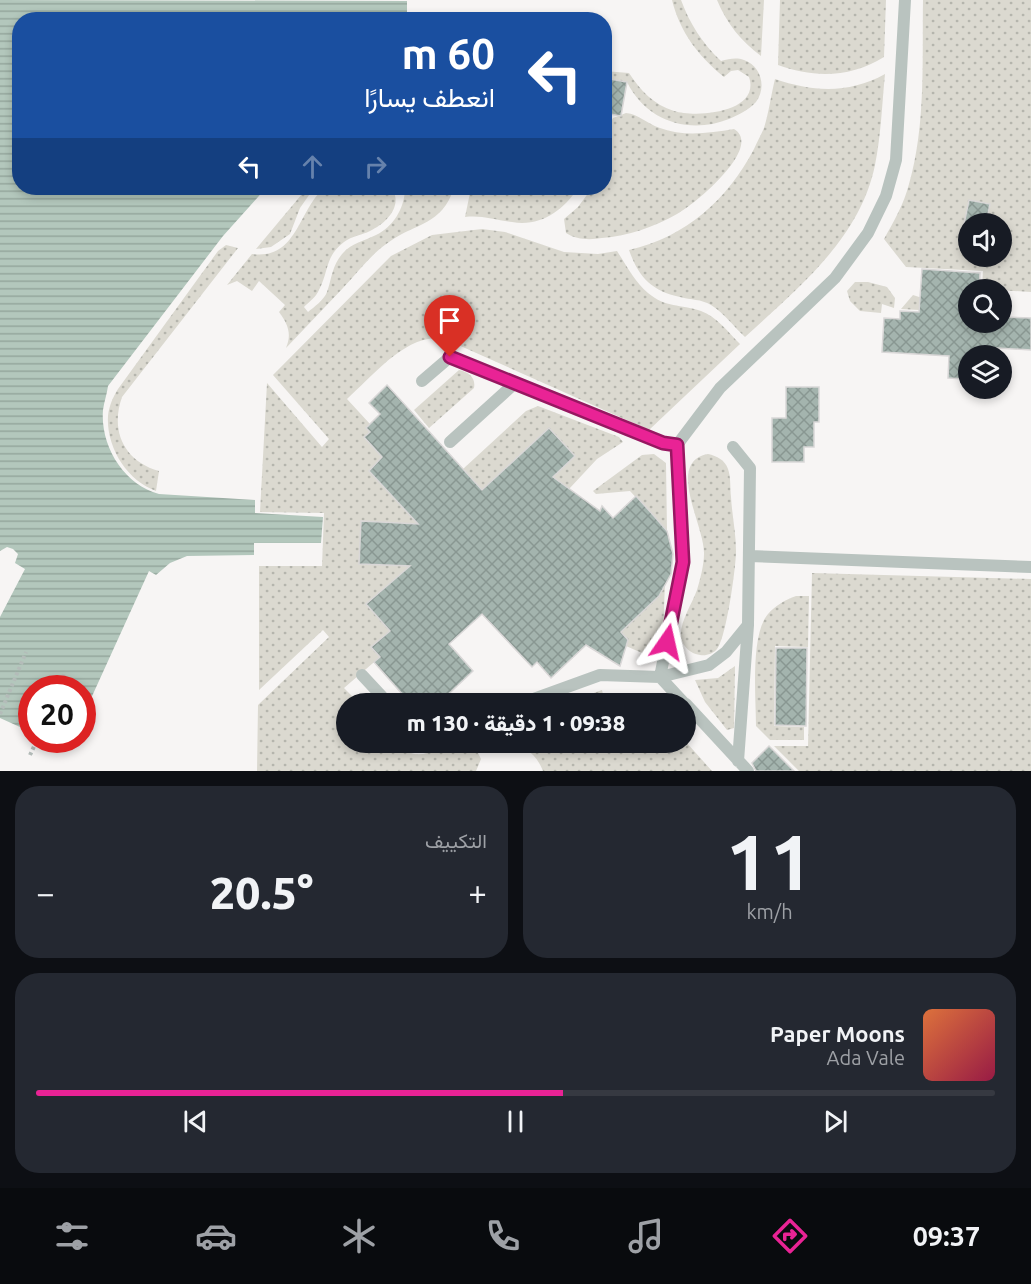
<!DOCTYPE html>
<html lang="ar">
<meta charset="utf-8">
<style>
:root{--surface:#171b24;--page:#242831;--text:#f1f3f6;--muted:#9ea1a6;--line:#363941;--accent:#e92395}
body{margin:0;font-family:Ubuntu,Vazirmatn,sans-serif;background:var(--page);color:var(--text);direction:rtl;height:100vh;display:flex;flex-direction:column;font-size:22px;white-space:nowrap}
*{box-sizing:border-box;margin:0}
p{font-size:20px;color:var(--muted)}
.icon{flex:none;width:33px;height:33px;fill:none;stroke:currentColor;stroke-width:2;stroke-linecap:round;stroke-linejoin:round}
.map{position:relative;height:771px;overflow:hidden;direction:ltr}
.sheet{display:flex;flex-direction:column;gap:15px;padding:15px;background:#0d0f14;flex:1}
.sheet>*{flex:none}
.top-card{position:absolute;left:12px;top:12px;width:600px;height:183px;border-radius:24px;box-shadow:0 3px 9px #0003;direction:rtl;background:#1a4fa0;color:#fff;overflow:hidden}
.buttons{position:absolute;left:958px;top:213px;display:grid;gap:12px}
.buttons a{display:grid;place-items:center;width:54px;height:54px;border-radius:50%;background:var(--surface);box-shadow:0 3px 9px #0003;font-size:30px}
.speed{position:absolute;left:18px;top:675px;display:flex;gap:12px;font-size:30px;font-weight:700;text-align:center}
.speed>*{display:grid;place-content:center;width:78px;height:78px;border-radius:50%;background:var(--surface);box-shadow:0 3px 9px #0003;line-height:1}
.speed .limit{border:9px solid #d22;background:#fff;color:#111}
.pin{position:absolute;display:grid;place-items:center;width:51px;height:51px;color:#fff;margin:-62px -26px;border-radius:50% 50% 50% 0;rotate:-45deg;box-shadow:0 0 6px #0007}
.pin .icon{rotate:45deg}
.me{position:absolute;width:66px;margin:-33px;rotate:11deg;stroke-linejoin:round;filter:drop-shadow(0 0 4px #0008)}
.turn{display:flex;align-items:center;gap:21px;height:126px;padding:0 18px;font-size:27px}
.turn .icon{width:78px;height:78px;stroke-width:2.5}
.turn b{display:block;font-size:42px;line-height:51px}
.lanes{display:flex;align-items:center;height:57px;padding:0 18px;background:#0003;justify-content:center;gap:30px;direction:ltr}
.lanes .off{opacity:.35}
.big{font-size:45px;font-weight:800;line-height:1.1}
.sheet .card{flex:1;display:flex;flex-direction:column;justify-content:center;gap:9px;min-width:0;padding:0 21px;border-radius:24px;background:var(--page)}
.sheet .dial{align-items:center;gap:0}
.dial b{font-size:78px;line-height:1}
.song{display:flex;align-items:center;gap:18px}
.cover{width:72px;height:72px;border-radius:9px;background:linear-gradient(135deg,hsl(20 70% 55%),hsl(340 70% 35%))}
.played{height:6px;border-radius:3px;background:linear-gradient(90deg,var(--accent) 55%,var(--line) 55%)}
.keys{display:flex;justify-content:space-around;direction:ltr}
.heat{display:flex;justify-content:space-between;align-items:center;font-size:33px;direction:ltr}
.sheet .tiles{flex:1;display:grid;gap:15px;grid-template-columns:1fr 1fr}
.card:last-child{grid-column:span 2}
.trip{position:absolute;left:336px;top:693px;width:360px;height:60px;border-radius:30px;background:var(--surface);box-shadow:0 3px 9px #0003;font-weight:800;line-height:60px;text-align:center;direction:rtl}
.tab-bar{display:flex;height:96px;justify-content:space-around;align-items:center;background:#090b0e;color:var(--muted)}
.tab-bar .icon{width:42px;height:42px}
.tab-bar .on{color:var(--accent)}
.tab-bar b{font-size:27px;color:var(--text)}
.map>svg:first-child{display:block}
.grass{fill:url(#grass-dots);fill-rule:evenodd}
.water{fill:url(#water-rules)}
.building{fill:url(#building-cross-hatch);stroke:#d9d7d7;stroke-width:1.5}
.lines{fill:none;stroke-linecap:round;stroke-linejoin:round}
.path{stroke:#b4bcb9;stroke-width:4;stroke-dasharray:3 3;stroke-linecap:butt}
.lane{stroke:#b9c3bf;stroke-width:12}
.route-casing{stroke:#971761;stroke-width:15}
.route{stroke:#e92395;stroke-width:10}
</style>
<div class="map">
<svg width="1031" height="771" viewBox="0 0 1031 771">
<defs>
<pattern id="grass-dots" width="8" height="8" patternUnits="userSpaceOnUse" patternTransform="scale(1.5)"><rect width="8" height="8" fill="#dbd9d0"/><path d="M2 2h.1M6 6h.1" fill="none" stroke="#b5b5ad" stroke-width="1.8" stroke-linecap="round"/></pattern>
<pattern id="water-rules" width="6" height="5" patternUnits="userSpaceOnUse" patternTransform="scale(1.5)"><rect width="6" height="5" fill="#b3c7bc"/><path d="M0 2.5h6" fill="none" stroke="#95a79d"/></pattern>
<pattern id="building-cross-hatch" width="8" height="8" patternUnits="userSpaceOnUse" patternTransform="scale(1.5)"><rect width="8" height="8" fill="#a4b4ae"/><path d="M0 0l8 8M0 8l8-8" fill="none" stroke="#899792"/></pattern>
</defs>
<rect width="100%" height="100%" fill="#f7f5f4"/>
<path class="grass" d="M 672,0 L 681,0 C 690,24 702,43 721,61 C 729,59 736,57 744,60 C 761,66 767,87 756,102 C 749,110 738,115 729,119 C 689,135 646,121 627,82 L 605,78 L 604,71 L 629,73 C 640,90 654,105 674,111 C 696,118 761,113 749,77 L 738,70 L 731,71 L 724,77 C 698,56 680,32 672,0 Z
M 717,0 L 764,0 L 761,56 C 741,41 727,24 717,0 Z
M 780,0 L 886,0 L 884,57 C 851,78 813,78 778,65 Z
M 923,0 L 1031,0 L 1031,292 L 982,289 L 983,271 L 906,267 L 884,239 C 894,221 904,204 909,184 C 926,125 922,61 923,0 ZM 969,224 L 1002,224 L 1002,256 L 969,256 Z
M 885,74 C 882,104 881,136 875,165 C 860,239 797,289 745,337 C 734,327 724,313 711,305 C 701,299 691,300 680,297 C 651,291 638,276 629,250 C 686,237 727,200 754,149 C 757,142 761,135 764,128 C 769,112 771,95 775,79 C 813,92 849,94 885,74 Z
M 626,113 C 639,114 647,124 660,128 C 684,137 709,133 734,129 C 764,147 694,205 677,214 C 654,227 628,236 602,238 C 590,240 577,240 566,233 L 564,219 L 578,207 L 592,188 L 604,188 L 607,128 L 613,118 Z
M 307,188 L 314,188 L 300,208 L 290,234 L 271,247 L 256,249 Z
M 324,188 L 392,188 C 403,206 387,223 370,231 C 362,235 352,236 344,242 C 325,256 329,271 319,290 C 316,297 309,302 304,307 L 308,312 C 314,307 324,300 327,292 C 332,278 332,265 343,253 C 352,243 364,241 376,235 C 393,227 404,209 405,190 L 416,188 L 454,188 C 441,226 417,222 389,242 C 371,254 358,272 343,288 C 324,308 305,328 286,348 C 292,334 288,324 279,312 L 285,305 L 259,281 L 252,291 L 237,281 L 227,285 L 252,254 C 297,260 298,211 324,188 Z
M 471,188 L 578,188 C 563,211 540,227 512,222 C 495,220 482,215 465,217 Z
M 482,229 L 505,232 L 564,252 L 598,254 L 617,251 C 626,265 635,282 648,293 C 666,308 680,304 701,311 C 716,316 729,333 740,344 L 649,430 L 447,340 C 410,329 373,376 347,399 L 370,424 L 366,428 L 370,432 L 364,438 L 383,457 L 369,471 L 428,534 L 425,553 L 366,604 L 390,631 L 372,647 L 380,657 L 344,688 L 359,703 L 346,704 L 346,742 L 397,743 C 420,767 433,746 458,743 C 463,742 468,743 473,743 L 481,759 L 476,771 L 257,771 L 258,705 L 329,637 L 323,630 L 259,690 L 259,566 L 322,566 L 324,513 L 260,512 L 267,383 L 322,447 L 329,439 L 273,375 L 391,256 L 432,235 Z
M 226,245 L 238,248 L 122,397 C 110,431 124,461 159,471 L 156,491 C 127,481 106,447 108,416 C 109,406 113,397 118,389 L 218,251 Z
M 855,282 L 868,282 L 887,287 L 895,298 L 894,308 L 882,304 L 881,313 L 860,311 L 850,301 L 847,291 Z
M 913,295 L 941,304 L 919,316 L 919,310 L 901,309 Z
M 459,370 C 469,372 476,378 474,388 L 429,428 L 414,410 Z
M 538,406 L 619,437 L 623,442 L 597,459 L 569,489 L 531,508 L 554,476 L 575,456 L 549,428 L 482,490 L 463,469 L 526,411 Z
M 654,454 L 666,463 L 667,531 L 630,491 L 596,494 L 593,491 L 642,455 Z
M 708,454 C 717,456 725,460 728,469 C 731,477 730,488 731,497 C 732,515 736,533 736,551 C 736,568 726,639 717,649 C 713,654 706,656 700,655 C 691,654 683,647 681,638 C 679,623 692,604 697,590 C 700,580 704,565 704,554 C 705,526 665,462 708,454 Z
M 812,573 L 1031,579 L 1031,771 L 799,771 L 774,746 L 808,746 Z
M 665,584 L 663,632 L 660,647 L 652,655 L 642,653 L 626,646 L 628,639 L 590,599 Z
M 796,596 L 809,596 L 808,647 L 775,646 L 774,726 L 804,727 L 804,740 L 770,740 L 756,726 C 756,698 750,635 768,614 C 776,605 785,600 796,596 Z
M 735,666 L 734,728 L 727,730 L 705,702 L 695,680 L 718,678 Z
M 602,690 L 605,703 L 566,703 Z
M 686,742 L 712,771 L 543,771 C 535,751 521,743 500,745 L 499,743 Z"/>
<path class="water" d="M 0,0 L 407,1 L 407,20 L 20,20 L 20,188 L 266,188 L 223,236 L 108,386 C 107,394 104,402 103,410 C 100,446 124,485 159,494 L 255,500 L 255,513 L 323,517 L 321,543 L 254,543 L 254,555 L 187,556 L 170,563 L 156,575 L 149,571 L 83,716 L 82,688 L 32,688 L 31,732 L 0,718 L 0,617 L 25,569 L 15,563 L 18,554 L 13,549 L 7,547 L 0,551 Z"/>
<path class="building" d="M 604,78 L 627,82 L 621,116 L 604,113 Z
M 969,200 L 990,204 L 986,224 L 964,224 Z
M 922,269 L 980,273 L 979,290 L 969,290 L 969,322 L 1002,322 L 1002,317 L 1031,318 L 1031,350 L 997,348 L 997,356 L 969,356 L 967,357 L 965,379 L 948,378 L 949,356 L 882,352 L 884,318 L 900,319 L 900,311 L 919,312 Z
M 387,385 L 482,490 L 549,428 L 575,456 L 553,477 L 600,511 L 602,506 L 613,518 L 636,496 L 654,516 L 667,531 L 673,554 L 671,574 L 659,596 L 621,632 L 628,640 L 620,666 L 586,645 L 551,678 L 537,662 L 532,667 L 482,614 L 449,644 L 473,671 L 438,704 L 411,704 L 374,662 L 380,657 L 371,647 L 390,631 L 366,604 L 410,566 L 359,564 L 361,521 L 418,524 L 369,471 L 382,457 L 364,437 L 370,432 L 366,428 L 380,414 L 369,403 Z
M 786,387 L 819,387 L 819,422 L 814,422 L 814,447 L 804,447 L 804,462 L 772,462 L 772,418 L 786,418 Z
M 776,648 L 807,648 L 806,726 L 775,725 Z
M 769,746 L 794,771 L 756,771 L 752,763 Z"/>
<g class="lines">
<path class="path" d="M 58,688 L 65,672
M 0,714 L 26,652
M 30,755 L 37,740"/>
<path class="lane" d="M 422,381 L 450,357 L 663,443 L 677,445
M 450,442 L 515,383
M 733,447 L 750,468 L 748,625 L 738,761
M 749,556 L 1031,567
M 362,675 L 389,704
M 660,677 L 683,562 L 677,445 L 720,388 L 835,278 L 868,233 L 886,196 L 896,160 L 905,0
M 660,677 L 685,704
M 520,704 L 600,675 L 660,677 L 709,665 L 726,652 L 748,625
M 686,704 L 748,771"/>
</g>
<g class="lines">
<defs>
<path id="route" d="M 450,357 L 663,443 L 677,445 L 683,562 L 667,642"/>
</defs>
<use href="#route" class="route-casing"/>
<use href="#route" class="route"/>
</g>
</svg>
<div class="buttons">
<a><svg class="icon" aria-label="sound" viewBox="0 0 24 24"><path d="M4 9h4l5-4v14l-5-4H4zM17 9q2 3 0 6"/></svg></a>
<a><svg class="icon" aria-label="search" viewBox="0 0 24 24"><circle cx="10" cy="10" r="6"/><path d="M15 15l6 6"/></svg></a>
<a><svg class="icon" aria-label="layers" viewBox="0 0 24 24"><path d="M12 4l9 5-9 5-9-5zM3 14l9 5 9-5"/></svg></a>
</div>
<div class="speed"><div class="limit">20</div></div>
<div class="pin" style="left:450px;top:357px;background:#d93025"><svg class="icon" aria-label="arrive" viewBox="0 0 24 24"><path d="M6 21V4h12l-3 4 3 4H6"/></svg></div>
<svg class="me" style="left:667px;top:642px" viewBox="-20 -20 40 40"><path d="M0-17L14 15 0 8-14 15z" fill="#e92395" stroke="#fff" stroke-width="4"/></svg>
<div class="trip">09:38 · 1 دقيقة · 130 m</div>
<div class="top-card">
<div class="turn"><svg class="icon" aria-label="left" viewBox="0 0 24 24"><path d="M17 20v-9H6M10 6l-5 5 5 5"/></svg><div><b>60 m</b>انعطف يسارًا</div></div>
<div class="lanes"><svg class="icon" aria-label="left" viewBox="0 0 24 24"><path d="M17 20v-9H6M10 6l-5 5 5 5"/></svg><svg class="icon off" aria-label="ahead" viewBox="0 0 24 24"><path d="M12 20V5M6 11l6-6 6 6"/></svg><svg class="icon off" aria-label="right" viewBox="0 0 24 24"><path d="M7 20v-9h11M14 6l5 5-5 5"/></svg></div>
</div>
</div>
<section class="sheet">
<div class="tiles">
<div class="card dial"><b>11</b><p>km/h</p></div>
<div class="card"><p>التكييف</p>
<div class="heat"><a>−</a><b class="big">20.5°</b><a>+</a></div>
</div>
<div class="card">
<div class="song"><i class="cover"></i><div><b>Paper Moons</b><p>Ada Vale</p></div></div>
<div class="played"></div>
<div class="keys"><svg class="icon" aria-label="previous" viewBox="0 0 24 24"><path d="M18 5L8 12l10 7zM5 5v14"/></svg><svg class="icon" aria-label="pause" viewBox="0 0 24 24"><path d="M8 5v14M16 5v14"/></svg><svg class="icon" aria-label="next" viewBox="0 0 24 24"><path d="M6 5l10 7-10 7zM19 5v14"/></svg></div>
</div>
</div>
</section>
<nav class="tab-bar">
<b>09:37</b>
<svg class="icon on" aria-label="directions" viewBox="0 0 24 24"><path d="M12 3l9 9-9 9-9-9zM9 14v-3h6M13 9l2 2-2 2"/></svg>
<svg class="icon" aria-label="music" viewBox="0 0 24 24"><path d="M9 18V5l10-2v13"/><circle cx="6" cy="18" r="3"/><circle cx="16" cy="16" r="3"/></svg>
<svg class="icon" aria-label="phone" viewBox="0 0 24 24"><path d="M5 4h4l2 5-3 2q2 4 5 5l2-3 5 2v4C11 20 4 13 5 4z"/></svg>
<svg class="icon" aria-label="climate" viewBox="0 0 24 24"><path d="M12 3v18M4 7l16 10M4 17L20 7"/></svg>
<svg class="icon" aria-label="car" viewBox="0 0 24 24"><path d="M5 17H2v-5l4-1 3-4h7l3 4 3 1v5h-3M9 17h6M6 11h13"/><circle cx="7" cy="17" r="2"/><circle cx="17" cy="17" r="2"/></svg>
<svg class="icon" aria-label="filters" viewBox="0 0 24 24"><path d="M4 7h16M4 17h16"/><circle cx="9" cy="7" r="2"/><circle cx="15" cy="17" r="2"/></svg>
</nav>
